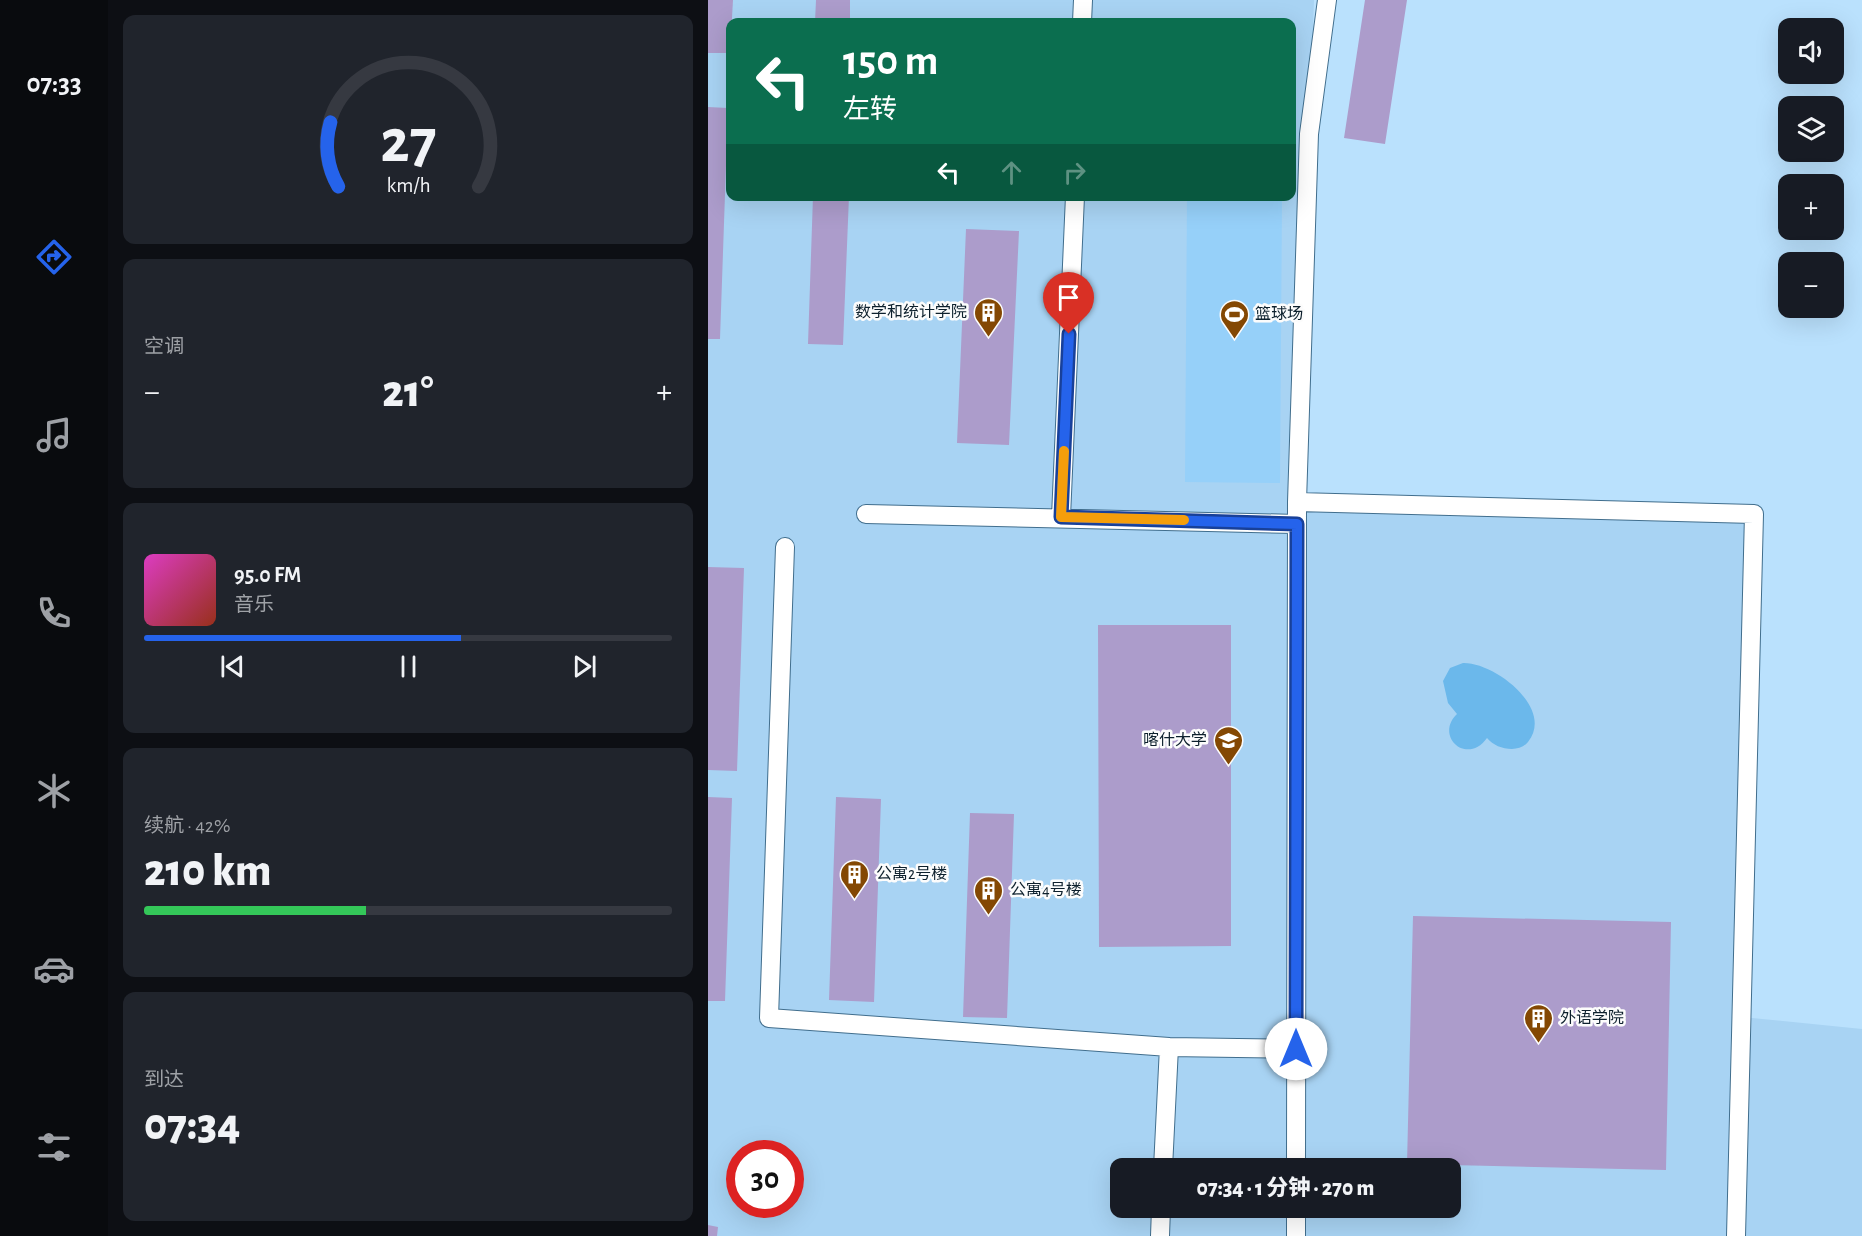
<!DOCTYPE html>
<html lang="zh">
<meta charset="utf-8">
<style>
:root{--surface:#171b24;--page:#20242c;--text:#f1f3f6;--muted:#9ea1a6;--line:#363941;--accent:#2563eb}
body{margin:0;font-family:"Alegreya Sans","Noto Sans SC",sans-serif;background:var(--page);color:var(--text);height:100vh;display:flex;flex-direction:column;font-size:22px;white-space:nowrap}
*{box-sizing:border-box;margin:0}
p{font-size:20px;color:var(--muted)}
.icon{flex:none;width:33px;height:33px;fill:none;stroke:currentColor;stroke-width:2;stroke-linecap:round;stroke-linejoin:round}
.map{position:relative;flex:1;overflow:hidden}
.drawer{display:flex;flex-direction:column;gap:15px;padding:15px;background:#0d0f14;width:600px}
.drawer>*{flex:none}
.hud{position:absolute;left:18px;top:18px;width:570px;height:183px;border-radius:12px;box-shadow:0 6px 24px #0002;background:#0b6e4f;color:#fff;overflow:hidden}
.buttons{position:absolute;left:1070px;top:18px;display:grid;gap:12px}
.buttons a{display:grid;place-items:center;width:66px;height:66px;border-radius:12px;background:var(--surface);box-shadow:0 6px 24px #0002;font-size:30px}
.speed{position:absolute;left:18px;top:1140px;display:flex;gap:12px;font-size:30px;font-weight:700;text-align:center}
.speed>*{display:grid;place-content:center;width:78px;height:78px;border-radius:50%;background:var(--surface);box-shadow:0 6px 24px #0002;line-height:1}
.speed .limit{border:9px solid #d22;background:#fff;color:#111}
.pin{position:absolute;display:grid;place-items:center;width:51px;height:51px;color:#fff;margin:-62px -26px;border-radius:50% 50% 50% 0;rotate:-45deg;box-shadow:0 0 6px #0007}
.pin .icon{rotate:45deg}
.me{position:absolute;width:66px;margin:-33px;rotate:0deg;stroke-linejoin:round;filter:drop-shadow(0 0 4px #0008)}
.turn{display:flex;align-items:center;gap:21px;height:126px;padding:0 18px;font-size:27px}
.turn .icon{width:78px;height:78px;stroke-width:2.5}
.turn b{display:block;font-size:42px;line-height:51px}
.lanes{display:flex;align-items:center;height:57px;padding:0 18px;background:#0003;justify-content:center;gap:30px;direction:ltr}
.lanes .off{opacity:.35}
.big{font-size:45px;font-weight:800;line-height:1.1}
.drawer .card{flex:1;display:flex;flex-direction:column;justify-content:center;gap:9px;min-width:0;padding:0 21px;border-radius:12px;background:var(--page)}
.drawer .dial{align-items:center;gap:0}
.dial svg{height:156px;overflow:visible;fill:none;stroke:var(--line);stroke-width:7;stroke-linecap:round;text-anchor:middle}
.dial text{fill:var(--text);stroke:none}
.song{display:flex;align-items:center;gap:18px}
.cover{width:72px;height:72px;border-radius:9px;background:linear-gradient(135deg,hsl(310 70% 55%),hsl(10 70% 35%))}
.played{height:6px;border-radius:3px;background:linear-gradient(90deg,var(--accent) 60%,var(--line) 60%)}
.keys{display:flex;justify-content:space-around;direction:ltr}
.heat{display:flex;justify-content:space-between;align-items:center;font-size:33px;direction:ltr}
.charge{height:9px;border-radius:4px;background:linear-gradient(90deg,#34c759 42%,var(--line) 0)}
.trip{position:absolute;left:402px;top:1158px;width:351px;height:60px;border-radius:12px;background:var(--surface);box-shadow:0 6px 24px #0002;font-weight:800;line-height:60px;text-align:center}
main{display:flex;flex:1;min-height:0}
.menu{display:flex;flex-direction:column;width:108px;justify-content:space-around;align-items:center;background:#090b0e;color:var(--muted)}
.menu .icon{width:42px;height:42px}
.menu .active{color:var(--accent)}
.menu b{font-size:27px;color:var(--text)}
.map>svg:first-child{display:block}
.built{fill:#a8d3f3;fill-rule:evenodd}
.green{fill:#96d0f9}
.water{fill:#6bb8eb}
.building{fill:#ac9ccb}
.lines{fill:none;stroke-linecap:round;stroke-linejoin:round}
.street-casing{stroke:#416e8d;stroke-width:20}
.street{stroke:#fff;stroke-width:18}
.route-casing{stroke:#184099;stroke-width:15}
.route{stroke:#2563eb;stroke-width:10}
.slow{stroke:#f59e0b;stroke-width:10}
.labels{text-anchor:middle;dominant-baseline:central;stroke-width:5;stroke-linejoin:round;paint-order:stroke}
.poi-label{font-size:16px;fill:#0d202d;stroke:#fcfcfc;text-anchor:start}
</style>
<main>
<nav class="menu">
<b>07:33</b>
<svg class="icon active" aria-label="directions" viewBox="0 0 24 24"><path d="M12 3l9 9-9 9-9-9zM9 14v-3h6M13 9l2 2-2 2"/></svg>
<svg class="icon" aria-label="music" viewBox="0 0 24 24"><path d="M9 18V5l10-2v13"/><circle cx="6" cy="18" r="3"/><circle cx="16" cy="16" r="3"/></svg>
<svg class="icon" aria-label="phone" viewBox="0 0 24 24"><path d="M5 4h4l2 5-3 2q2 4 5 5l2-3 5 2v4C11 20 4 13 5 4z"/></svg>
<svg class="icon" aria-label="climate" viewBox="0 0 24 24"><path d="M12 3v18M4 7l16 10M4 17L20 7"/></svg>
<svg class="icon" aria-label="car" viewBox="0 0 24 24"><path d="M5 17H2v-5l4-1 3-4h7l3 4 3 1v5h-3M9 17h6M6 11h13"/><circle cx="7" cy="17" r="2"/><circle cx="17" cy="17" r="2"/></svg>
<svg class="icon" aria-label="filters" viewBox="0 0 24 24"><path d="M4 7h16M4 17h16"/><circle cx="9" cy="7" r="2"/><circle cx="15" cy="17" r="2"/></svg>
</nav>
<section class="drawer">
<div class="card dial"><svg viewBox="0 0 100 80">
<path d="M14 69A42 42 0 1 1 86 69"/>
<path d="M14 69A42 42 0 0 1 10 36" stroke="#2563eb"/>
<text x="50" y="56" font-size="32" font-weight="700">27</text>
<text x="50" y="72" font-size="11">km/h</text>
</svg></div>
<div class="card"><p>空调</p>
<div class="heat"><a>−</a><b class="big">21°</b><a>+</a></div>
</div>
<div class="card">
<div class="song"><i class="cover"></i><div><b>95.0 FM</b><p>音乐</p></div></div>
<div class="played"></div>
<div class="keys"><svg class="icon" aria-label="previous" viewBox="0 0 24 24"><path d="M18 5L8 12l10 7zM5 5v14"/></svg><svg class="icon" aria-label="pause" viewBox="0 0 24 24"><path d="M8 5v14M16 5v14"/></svg><svg class="icon" aria-label="next" viewBox="0 0 24 24"><path d="M6 5l10 7-10 7zM19 5v14"/></svg></div>
</div>
<div class="card"><p>续航 · 42%</p><b class="big">210 km</b><div class="charge"></div></div>
<div class="card"><p>到达</p><b class="big">07:34</b></div>
</section>
<div class="map">
<svg width="1154" height="1236" viewBox="0 0 1154 1236">
<rect width="100%" height="100%" fill="#bae1fd"/>
<path class="built" d="M 0,0 L 606,0 L 589,501 L 1046,514 L 1034,1017 L 1154,1029 L 1154,1236 L 0,1236 ZM 22,22 L 584,22 L 584,196 L 22,196 ZM 32,1154 L 82,1154 L 82,1204 L 32,1204 ZM 412,1168 L 742,1168 L 742,1208 L 412,1208 Z"/>
<path class="green" d="M 479,197 L 574,197 L 572,483 L 477,482 Z"/>
<path class="water" d="M 755,663 C 786,662 847,708 820,742 C 816,747 810,749 804,749 C 794,749 785,745 779,738 C 759,766 726,736 749,714 L 740,703 L 735,681 L 742,668 Z"/>
<path class="building" d="M 0,0 L 25,0 L 22,53 L 0,53 Z
M 108,0 L 142,0 L 142,22 L 107,22 Z
M 657,0 L 699,0 L 677,144 L 636,138 Z
M 0,107 L 20,108 L 12,339 L 0,339 Z
M 105,196 L 141,196 L 135,345 L 100,344 Z
M 258,229 L 311,231 L 301,445 L 249,443 Z
M 0,567 L 36,568 L 29,771 L 0,770 Z
M 390,625 L 523,625 L 523,946 L 391,947 Z
M 0,797 L 24,798 L 17,1001 L 0,1001 Z
M 128,797 L 173,799 L 166,1002 L 121,1000 Z
M 262,813 L 306,814 L 299,1018 L 255,1017 Z
M 705,916 L 963,922 L 958,1170 L 699,1164 Z
M 0,1225 L 10,1227 L 9,1236 L 0,1236 Z"/>
<g class="lines">
<defs>
<path id="street" d="M 374,22 L 375,0
M 589,502 L 1046,514 L 1028,1236
M 158,514 L 589,524
M 353,517 L 367,196
M 77,547 L 61,1018 L 461,1047
M 455,1168 L 461,1047 L 588,1049
M 588,1168 L 589,502 L 601,134 L 619,0
M 452,1236 L 453,1208
M 588,1236 L 588,1208"/>
</defs>
<use href="#street" class="street-casing"/>
<use href="#street" class="street"/>
</g>
<g class="lines">
<defs>
<path id="route" d="M 361,334 L 353,517 L 589,524 L 588,1049"/>
</defs>
<use href="#route" class="route-casing"/>
<use href="#route" class="route"/>
<path class="slow" d="M 356,451 L 353,517 L 476,520"/>
</g>
<defs>
<symbol id="building-pin" viewBox="-11 -11 22 30"><path d="M0 17L-7.5 6A9.5 9.5 0 1 1 7.5 6Z" fill="#844803" stroke="#fcfcfc"/><path d="M-4-6H4V6H1V3H-1V6H-4ZM-2.5-4.3h1.7v1.8h-1.7ZM.8-4.3h1.7v1.8H.8ZM-2.5-1h1.7V.8h-1.7ZM.8-1h1.7V.8H.8Z" fill="#fff"/></symbol>
<symbol id="stadium-pin" viewBox="-11 -11 22 30"><path d="M0 17L-7.5 6A9.5 9.5 0 1 1 7.5 6Z" fill="#844803" stroke="#fcfcfc"/><path d="M0-5a6.5 5 0 1 0 0 10a6.5 5 0 1 0 0-10ZM-3.5-1.8h7v3.6h-7Z" fill="#fff"/></symbol>
<symbol id="university-pin" viewBox="-11 -11 22 30"><path d="M0 17L-7.5 6A9.5 9.5 0 1 1 7.5 6Z" fill="#844803" stroke="#fcfcfc"/><path d="M0-5L7-2L0 1L-7-2ZM-4 1L0 2.5L4 1V4Q0 6-4 4Z" fill="#fff"/></symbol>
</defs>
<g fill-rule="evenodd">
<use href="#building-pin" x="264" y="296" width="33" height="45"/>
<use href="#stadium-pin" x="510" y="298" width="33" height="45"/>
<use href="#university-pin" x="504" y="724" width="33" height="45"/>
<use href="#building-pin" x="130" y="858" width="33" height="45"/>
<use href="#building-pin" x="264" y="874" width="33" height="45"/>
<use href="#building-pin" x="814" y="1002" width="33" height="45"/>
</g>
<g class="labels">
<g class="poi-label">
<text x="259" y="312" text-anchor="end">数学和统计学院</text>
<text x="547" y="314">篮球场</text>
<text x="499" y="740" text-anchor="end">喀什大学</text>
<text x="168" y="874">公寓2号楼</text>
<text x="302" y="890">公寓4号楼</text>
<text x="852" y="1018">外语学院</text>
</g>
</g>
</svg>
<div class="buttons">
<a><svg class="icon" aria-label="sound" viewBox="0 0 24 24"><path d="M4 9h4l5-4v14l-5-4H4zM17 9q2 3 0 6"/></svg></a>
<a><svg class="icon" aria-label="layers" viewBox="0 0 24 24"><path d="M12 4l9 5-9 5-9-5zM3 14l9 5 9-5"/></svg></a>
<a>+</a>
<a>−</a>
</div>
<div class="speed"><div class="limit">30</div></div>
<div class="pin" style="left:361px;top:334px;background:#d93025"><svg class="icon" aria-label="arrive" viewBox="0 0 24 24"><path d="M6 21V4h12l-3 4 3 4H6"/></svg></div>
<svg class="me" style="left:588px;top:1049px" viewBox="-20 -20 40 40"><circle r="19" fill="#fff"/><path d="M0-13L10 11 0 6-10 11z" fill="#2563eb"/></svg>
<div class="trip">07:34 · 1 分钟 · 270 m</div>
<div class="hud">
<div class="turn"><svg class="icon" aria-label="left" viewBox="0 0 24 24"><path d="M17 20v-9H6M10 6l-5 5 5 5"/></svg><div><b>150 m</b>左转</div></div>
<div class="lanes"><svg class="icon" aria-label="left" viewBox="0 0 24 24"><path d="M17 20v-9H6M10 6l-5 5 5 5"/></svg><svg class="icon off" aria-label="ahead" viewBox="0 0 24 24"><path d="M12 20V5M6 11l6-6 6 6"/></svg><svg class="icon off" aria-label="right" viewBox="0 0 24 24"><path d="M7 20v-9h11M14 6l5 5-5 5"/></svg></div>
</div>
</div>
</main>
